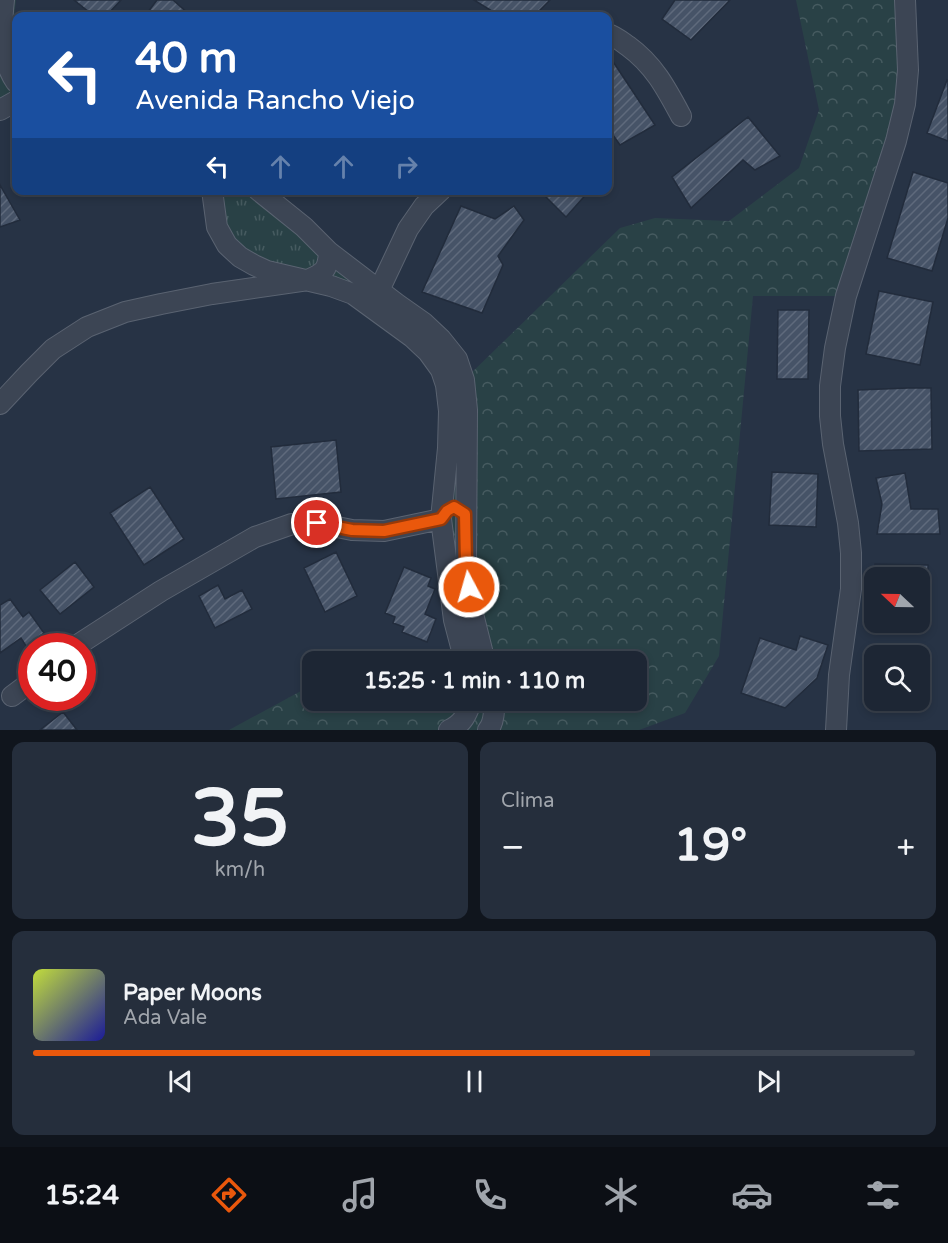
<!DOCTYPE html>
<html lang="es">
<meta charset="utf-8">
<style>
:root{--surface:#1d2634;--page:#252e3c;--text:#f1f3f6;--muted:#a0a5ac;--line:#3b434f;--accent:#ea580c}
body{margin:0;font-family:"Varela Round",sans-serif;background:var(--page);color:var(--text);height:100vh;display:flex;flex-direction:column;font-size:22px;white-space:nowrap}
*{box-sizing:border-box;margin:0}
p{font-size:20px;color:var(--muted)}
.icon{flex:none;width:33px;height:33px;fill:none;stroke:currentColor;stroke-width:2;stroke-linecap:round;stroke-linejoin:round}
.map{position:relative;height:730px;overflow:hidden}
.panel{display:flex;flex-direction:column;gap:12px;padding:12px;background:#10151d;flex:1}
.panel>*{flex:none}
.hud{position:absolute;left:12px;top:12px;width:600px;height:183px;border-radius:12px;box-shadow:0 3px 9px #0003,0 0 0 2px var(--line);background:#1a4fa0;color:#fff;overflow:hidden}
.needle{width:39px;rotate:292deg}
.buttons{position:absolute;left:864px;top:567px;display:grid;gap:12px}
.buttons a{display:grid;place-items:center;width:66px;height:66px;border-radius:12px;background:var(--surface);box-shadow:0 3px 9px #0003,0 0 0 2px var(--line);font-size:30px}
.speed{position:absolute;left:18px;top:633px;display:flex;gap:12px;font-size:30px;font-weight:700;text-align:center}
.speed>*{display:grid;place-content:center;width:78px;height:78px;border-radius:50%;background:var(--surface);box-shadow:0 3px 9px #0003,0 0 0 2px var(--line);line-height:1}
.speed .limit{border:9px solid #d22;background:#fff;color:#111}
.pin{position:absolute;display:grid;place-items:center;width:51px;height:51px;color:#fff;margin:-26px;border:3px solid #fff;border-radius:50%;box-shadow:0 2px 6px #0007}
.me{position:absolute;width:66px;margin:-33px;rotate:354deg;stroke-linejoin:round;filter:drop-shadow(0 0 4px #0008)}
.turn{display:flex;align-items:center;gap:21px;height:126px;padding:0 24px;font-size:27px}
.turn .icon{width:78px;height:78px;stroke-width:2.5}
.turn b{display:block;font-size:42px;line-height:51px}
.lanes{display:flex;align-items:center;height:57px;padding:0 24px;background:#0003;justify-content:center;gap:30px;direction:ltr}
.lanes .off{opacity:.35}
.big{font-size:45px;font-weight:700;line-height:1.1}
.panel .tile{flex:1;display:flex;flex-direction:column;justify-content:center;gap:9px;min-width:0;padding:0 21px;border-radius:12px;background:var(--page)}
.panel .dial{align-items:center;gap:0}
.dial b{font-size:78px;line-height:1}
.song{display:flex;align-items:center;gap:18px}
.cover{width:72px;height:72px;border-radius:9px;background:linear-gradient(135deg,hsl(70 70% 55%),hsl(240 70% 35%))}
.played{height:6px;border-radius:3px;background:linear-gradient(90deg,var(--accent) 70%,var(--line) 70%)}
.keys{display:flex;justify-content:space-around;direction:ltr}
.heat{display:flex;justify-content:space-between;align-items:center;font-size:33px;direction:ltr}
.panel .tiles{flex:1;display:grid;gap:12px;grid-template-columns:1fr 1fr}
.tile:last-child{grid-column:span 2}
.trip{position:absolute;left:302px;top:651px;width:345px;height:60px;border-radius:12px;background:var(--surface);box-shadow:0 3px 9px #0003,0 0 0 2px var(--line);font-weight:700;line-height:60px;text-align:center}
.dock{display:flex;height:96px;justify-content:space-around;align-items:center;background:#0c0f15;color:var(--muted)}
.dock .icon{width:42px;height:42px}
.dock .on{color:var(--accent)}
.dock b{font-size:27px;color:var(--text)}
.map>svg:first-child{display:block}
.forest{fill:url(#forest-crowns)}
.park{fill:url(#park-tufts)}
.building{fill:url(#building-hatch);stroke:#222c3c;stroke-width:1.5}
.lines{fill:none;stroke-linecap:round;stroke-linejoin:round}
.minor-casing{stroke:#5a6371;stroke-width:22}
.minor{stroke:#3c4554;stroke-width:20}
.route-casing{stroke:#983908;stroke-width:15}
.route{stroke:#ea580c;stroke-width:10}
</style>
<div class="map">
<svg width="948" height="730" viewBox="0 0 948 730">
<defs>
<pattern id="forest-crowns" width="20" height="18" patternUnits="userSpaceOnUse" patternTransform="scale(1.5)"><rect width="20" height="18" fill="#294146"/><path d="M2 6a3 3 0 1 1 6 0M12 15a3 3 0 1 1 6 0" fill="none" stroke="#465b60"/></pattern>
<pattern id="park-tufts" width="24" height="20" patternUnits="userSpaceOnUse" patternTransform="scale(1.5)"><rect width="24" height="20" fill="#294146"/><path d="M3 7l-1-3M5 7V3M7 7l1-3M15 17l-1-3M17 17v-4M19 17l1-3" fill="none" stroke="#465b60"/></pattern>
<pattern id="building-hatch" width="6" height="6" patternUnits="userSpaceOnUse" patternTransform="scale(1.5)"><rect width="6" height="6" fill="#465367"/><path d="M-1 1l2-2M0 6l6-6M5 7l2-2" fill="none" stroke="#5f6a7c"/></pattern>
</defs>
<rect width="100%" height="100%" fill="#273345"/>
<path class="forest" d="M 796,0 L 905,0 L 908,70 L 846,296 L 753,296 L 719,656 L 685,713 L 639,730 L 229,730 L 312,685 L 312,700 L 636,700 L 636,662 L 485,661 L 472,610 L 464,380 L 620,228 L 655,218 L 729,221 L 799,168 L 819,110 Z"/>
<path class="park" d="M 0,0 L 16,0 L 14,17 L 16,46 L 16,101 L 0,110 Z
M 212,191 L 257,191 L 441,339 L 485,661 L 465,661 L 454,620 L 446,385 L 386,318 L 240,257 Z"/>
<path class="building" d="M 74,0 L 121,0 L 106,16 L 94,16 Z
M 157,0 L 173,0 L 191,16 L 145,16 Z
M 474,0 L 550,0 L 534,16 L 500,16 Z
M 675,0 L 730,0 L 691,40 L 662,19 Z
M 608,54 L 655,125 L 620,145 L 608,128 Z
M 947,80 L 948,81 L 948,141 L 927,133 Z
M 748,117 L 780,156 L 755,170 L 743,160 L 691,208 L 672,177 Z
M 913,172 L 948,183 L 948,218 L 932,271 L 887,258 Z
M 0,185 L 20,220 L 0,227 Z
M 539,190 L 590,190 L 566,217 Z
M 461,206 L 495,219 L 514,206 L 524,220 L 498,256 L 503,265 L 482,313 L 422,292 Z
M 879,291 L 933,302 L 920,365 L 866,354 Z
M 778,310 L 809,310 L 808,379 L 777,379 Z
M 908,388 L 931,388 L 932,449 L 859,451 L 858,390 Z
M 336,440 L 341,492 L 276,499 L 271,447 Z
M 772,472 L 818,474 L 816,527 L 769,525 Z
M 905,473 L 911,509 L 938,509 L 940,534 L 877,534 L 882,504 L 876,478 Z
M 150,487 L 184,539 L 144,565 L 110,513 Z
M 336,552 L 357,596 L 325,612 L 304,568 Z
M 75,562 L 94,587 L 60,614 L 40,590 Z
M 875,564 L 928,565 L 928,578 L 875,578 Z
M 404,567 L 431,578 L 428,586 L 435,589 L 425,614 L 436,619 L 427,642 L 402,632 L 404,627 L 393,623 L 395,617 L 385,613 Z
M 218,585 L 225,599 L 242,590 L 252,609 L 215,628 L 199,596 Z
M 10,599 L 23,617 L 29,612 L 44,633 L 26,646 L 21,638 L 0,653 L 0,605 Z
M 800,636 L 828,645 L 817,678 L 785,708 L 741,693 L 760,638 L 796,650 Z
M 63,712 L 77,730 L 40,730 Z"/>
<g class="lines">
<defs>
<path id="minor" d="M 4,0 C 1,27 0,59 16,82
M 608,34 C 615,36 621,41 628,46 C 654,65 666,88 681,116
M 0,110 L 16,101
M 212,190 L 217,227 L 227,245 L 240,257 L 254,265 L 267,271 L 331,286 L 353,294 L 412,337 L 428,352 L 441,370 L 446,385 L 449,411 L 448,448 L 441,519 L 454,620 L 465,662
M 258,190 L 304,227 L 329,252 L 397,304 L 424,323 L 441,339 L 457,359 L 464,380 L 467,410 L 466,563 L 472,610 L 485,662
M 374,301 L 408,229 L 424,206 L 441,190
M 0,404 L 29,373 L 53,349 L 87,327 L 125,312 L 161,304 L 212,294 L 308,280 C 324,273 328,270 329,252
M 76,646 L 161,591 L 255,537 L 292,524 L 317,523 L 352,530 L 384,531 L 441,519
M 12,696 L 32,681
M 449,730 C 463,724 467,714 472,700
M 488,730 C 494,723 495,709 493,700
M 836,730 L 839,675 L 851,589 L 851,553 L 848,523 L 833,444 L 830,416 L 830,386 L 835,348 L 846,296 L 896,141 L 905,104 L 908,70 L 905,0"/>
</defs>
<use href="#minor" class="minor-casing"/>
<use href="#minor" class="minor"/>
</g>
<g class="lines">
<defs>
<path id="route" d="M 317,523 L 352,530 L 384,531 L 441,519 L 447,511 L 454,507 L 465,514 L 466,563 L 469,587"/>
</defs>
<use href="#route" class="route-casing"/>
<use href="#route" class="route"/>
</g>
</svg>
<div class="buttons">
<a><svg class="needle" viewBox="-14 -14 28 28"><path d="M0-13l5 13h-10z" fill="#e53935"/><path d="M0 13l5-13h-10z" fill="#a0a5ac"/></svg></a>
<a><svg class="icon" aria-label="search" viewBox="0 0 24 24"><circle cx="10" cy="10" r="6"/><path d="M15 15l6 6"/></svg></a>
</div>
<div class="speed"><div class="limit">40</div></div>
<div class="pin" style="left:317px;top:523px;background:#d93025"><svg class="icon" aria-label="arrive" viewBox="0 0 24 24"><path d="M6 21V4h12l-3 4 3 4H6"/></svg></div>
<svg class="me" style="left:469px;top:587px" viewBox="-20 -20 40 40"><circle r="17" fill="#ea580c" stroke="#fff" stroke-width="3"/><path d="M0-11L8 9 0 5-8 9z" fill="#fff"/></svg>
<div class="trip">15:25 · 1 min · 110 m</div>
<div class="hud">
<div class="turn"><svg class="icon" aria-label="left" viewBox="0 0 24 24"><path d="M17 20v-9H6M10 6l-5 5 5 5"/></svg><div><b>40 m</b>Avenida Rancho Viejo</div></div>
<div class="lanes"><svg class="icon" aria-label="left" viewBox="0 0 24 24"><path d="M17 20v-9H6M10 6l-5 5 5 5"/></svg><svg class="icon off" aria-label="ahead" viewBox="0 0 24 24"><path d="M12 20V5M6 11l6-6 6 6"/></svg><svg class="icon off" aria-label="ahead" viewBox="0 0 24 24"><path d="M12 20V5M6 11l6-6 6 6"/></svg><svg class="icon off" aria-label="right" viewBox="0 0 24 24"><path d="M7 20v-9h11M14 6l5 5-5 5"/></svg></div>
</div>
</div>
<section class="panel">
<div class="tiles">
<div class="tile dial"><b>35</b><p>km/h</p></div>
<div class="tile"><p>Clima</p>
<div class="heat"><a>−</a><b class="big">19°</b><a>+</a></div>
</div>
<div class="tile">
<div class="song"><i class="cover"></i><div><b>Paper Moons</b><p>Ada Vale</p></div></div>
<div class="played"></div>
<div class="keys"><svg class="icon" aria-label="previous" viewBox="0 0 24 24"><path d="M18 5L8 12l10 7zM5 5v14"/></svg><svg class="icon" aria-label="pause" viewBox="0 0 24 24"><path d="M8 5v14M16 5v14"/></svg><svg class="icon" aria-label="next" viewBox="0 0 24 24"><path d="M6 5l10 7-10 7zM19 5v14"/></svg></div>
</div>
</div>
</section>
<nav class="dock">
<b>15:24</b>
<svg class="icon on" aria-label="directions" viewBox="0 0 24 24"><path d="M12 3l9 9-9 9-9-9zM9 14v-3h6M13 9l2 2-2 2"/></svg>
<svg class="icon" aria-label="music" viewBox="0 0 24 24"><path d="M9 18V5l10-2v13"/><circle cx="6" cy="18" r="3"/><circle cx="16" cy="16" r="3"/></svg>
<svg class="icon" aria-label="phone" viewBox="0 0 24 24"><path d="M5 4h4l2 5-3 2q2 4 5 5l2-3 5 2v4C11 20 4 13 5 4z"/></svg>
<svg class="icon" aria-label="climate" viewBox="0 0 24 24"><path d="M12 3v18M4 7l16 10M4 17L20 7"/></svg>
<svg class="icon" aria-label="car" viewBox="0 0 24 24"><path d="M5 17H2v-5l4-1 3-4h7l3 4 3 1v5h-3M9 17h6M6 11h13"/><circle cx="7" cy="17" r="2"/><circle cx="17" cy="17" r="2"/></svg>
<svg class="icon" aria-label="filters" viewBox="0 0 24 24"><path d="M4 7h16M4 17h16"/><circle cx="9" cy="7" r="2"/><circle cx="15" cy="17" r="2"/></svg>
</nav>
